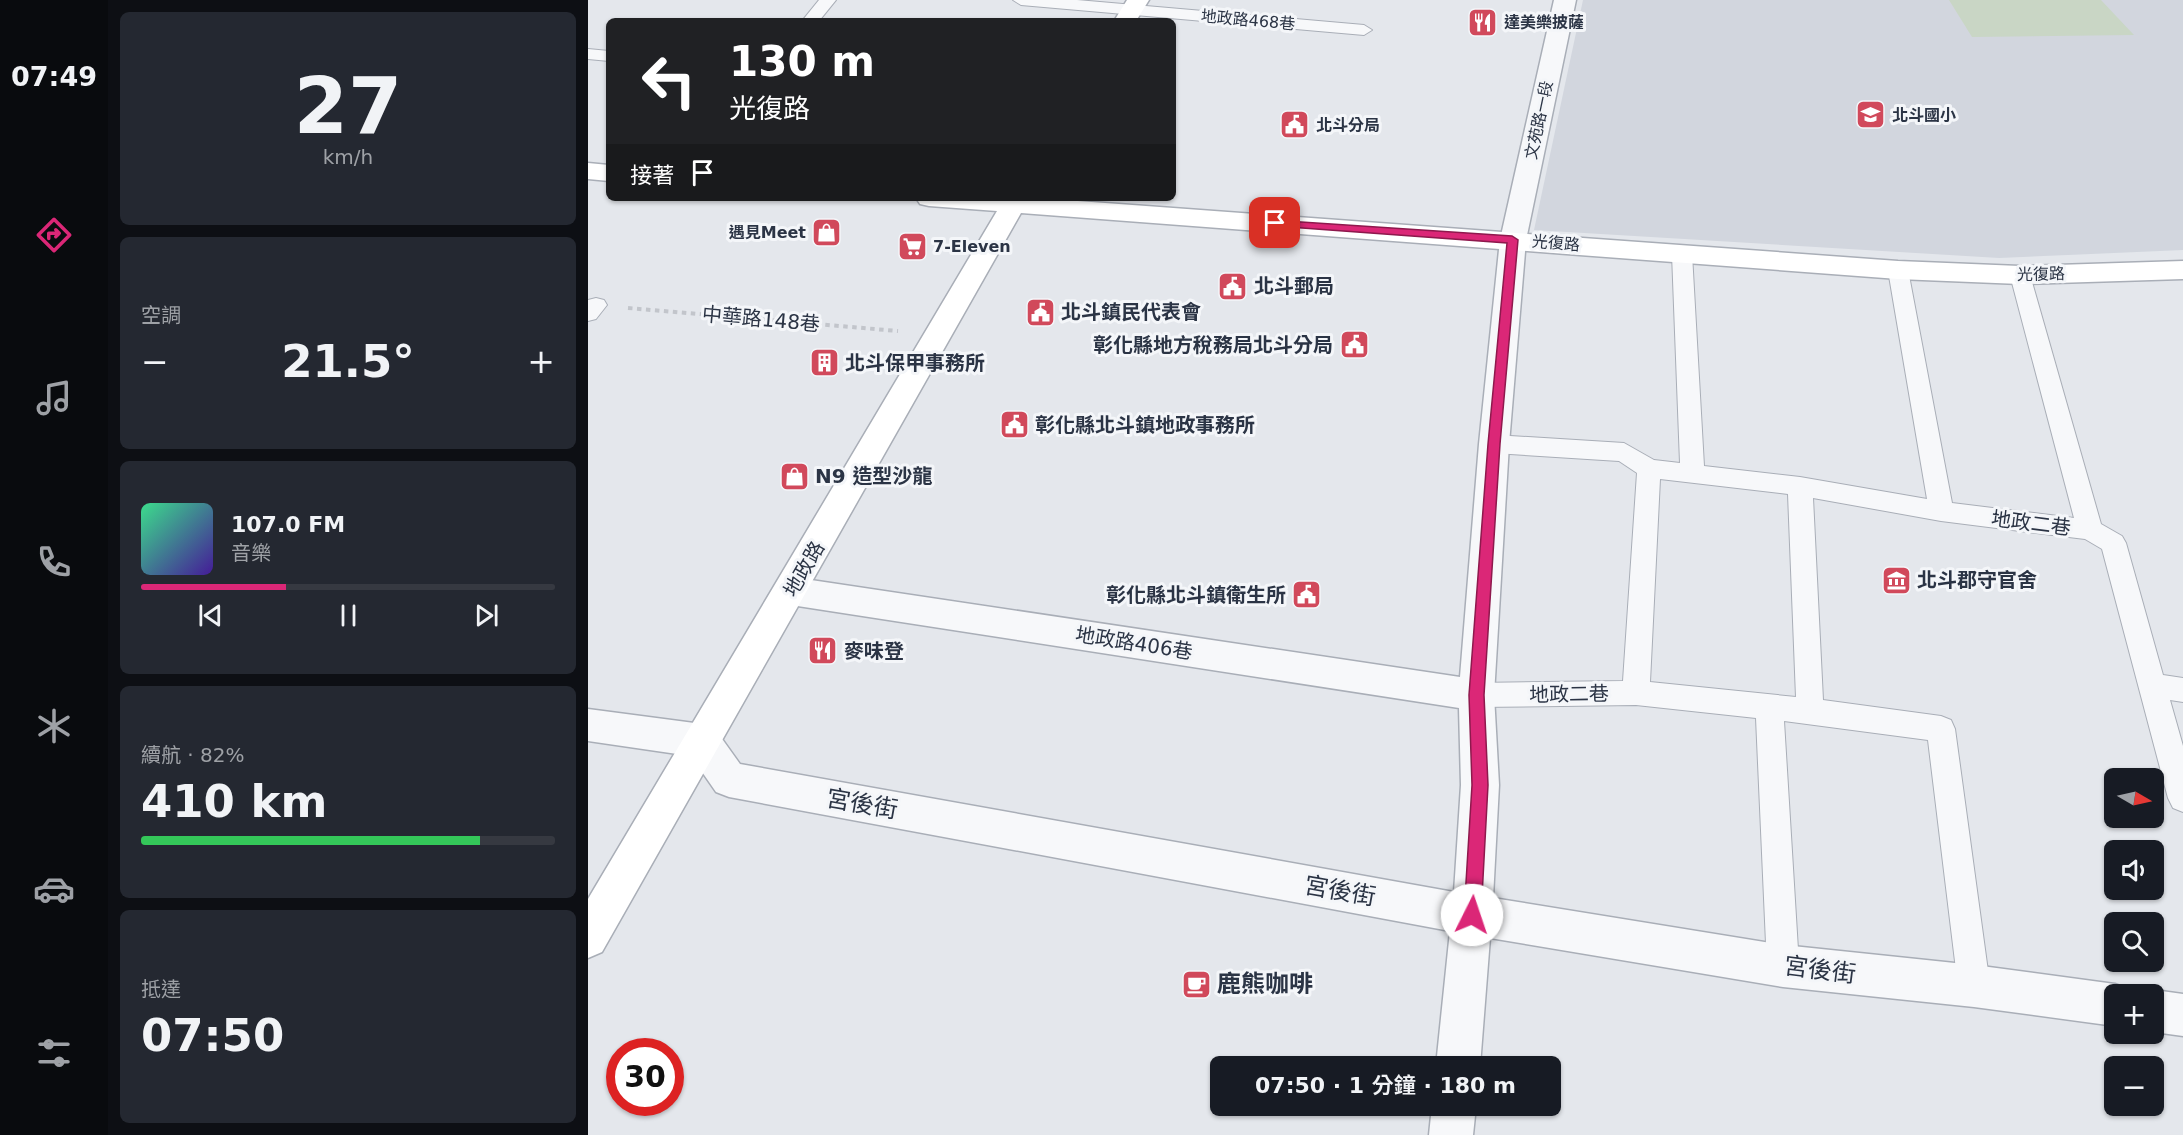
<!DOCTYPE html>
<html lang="zh-TW">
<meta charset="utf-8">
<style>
:root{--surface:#171b24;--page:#242831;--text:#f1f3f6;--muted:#9ea1a6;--line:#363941;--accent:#db2777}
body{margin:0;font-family:"DejaVu Sans","Noto Sans TC",sans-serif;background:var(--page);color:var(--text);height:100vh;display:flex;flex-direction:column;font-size:22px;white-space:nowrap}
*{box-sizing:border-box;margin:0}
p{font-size:20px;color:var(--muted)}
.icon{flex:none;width:33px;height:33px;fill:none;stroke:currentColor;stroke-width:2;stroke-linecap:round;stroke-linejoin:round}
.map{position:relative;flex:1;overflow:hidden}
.side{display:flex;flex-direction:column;gap:12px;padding:12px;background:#0d0f14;width:480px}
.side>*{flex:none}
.guide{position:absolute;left:18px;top:18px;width:570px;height:183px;border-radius:9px;box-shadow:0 2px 4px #0004;background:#202124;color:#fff;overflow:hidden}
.needle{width:39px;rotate:99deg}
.tools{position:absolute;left:1516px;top:768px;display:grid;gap:12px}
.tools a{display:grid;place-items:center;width:60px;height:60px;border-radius:9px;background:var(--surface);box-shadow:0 2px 4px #0004;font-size:30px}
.speed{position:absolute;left:18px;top:1038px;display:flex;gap:12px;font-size:30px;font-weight:700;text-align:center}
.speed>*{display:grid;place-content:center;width:78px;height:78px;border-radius:50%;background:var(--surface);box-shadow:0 2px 4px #0004;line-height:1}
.speed .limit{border:9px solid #d22;background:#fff;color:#111}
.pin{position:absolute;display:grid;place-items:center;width:51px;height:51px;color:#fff;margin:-26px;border-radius:12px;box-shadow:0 3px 9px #0006}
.me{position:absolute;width:66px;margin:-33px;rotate:4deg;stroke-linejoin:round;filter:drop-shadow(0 0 4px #0008)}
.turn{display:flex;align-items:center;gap:21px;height:126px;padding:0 24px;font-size:27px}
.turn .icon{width:78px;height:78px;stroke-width:2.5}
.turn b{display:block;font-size:42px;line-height:51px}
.then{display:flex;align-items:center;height:57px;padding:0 24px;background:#0003;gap:12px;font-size:22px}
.big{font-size:45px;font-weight:600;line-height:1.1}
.side .tile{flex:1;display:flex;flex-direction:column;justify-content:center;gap:9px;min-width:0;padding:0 21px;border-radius:9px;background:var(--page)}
.side .dial{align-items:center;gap:0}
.dial b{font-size:78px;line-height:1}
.song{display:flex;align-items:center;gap:18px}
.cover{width:72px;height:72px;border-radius:9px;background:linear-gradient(135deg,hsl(150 70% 55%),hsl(260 70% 35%))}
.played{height:6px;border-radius:3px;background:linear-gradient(90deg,var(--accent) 35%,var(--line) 35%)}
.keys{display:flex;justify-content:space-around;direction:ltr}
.heat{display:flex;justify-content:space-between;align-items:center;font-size:33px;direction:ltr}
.charge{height:9px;border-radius:4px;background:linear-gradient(90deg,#34c759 82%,var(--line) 0)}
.trip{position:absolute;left:622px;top:1056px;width:351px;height:60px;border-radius:9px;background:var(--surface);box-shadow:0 2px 4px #0004;font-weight:600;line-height:60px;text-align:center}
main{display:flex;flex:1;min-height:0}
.tabs{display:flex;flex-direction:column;width:108px;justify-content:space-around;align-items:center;background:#090b0e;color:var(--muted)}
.tabs .icon{width:42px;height:42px}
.tabs .selected{color:var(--accent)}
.tabs b{font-size:27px;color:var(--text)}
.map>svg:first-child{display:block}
.built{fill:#d2d6de}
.green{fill:#c9d6c5}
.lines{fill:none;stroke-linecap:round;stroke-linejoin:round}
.lane-casing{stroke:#a9aeb7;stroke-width:2}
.street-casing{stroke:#a9aeb7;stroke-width:3}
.secondary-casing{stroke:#a9aeb7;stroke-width:3}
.path{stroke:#c2c5cb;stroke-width:4;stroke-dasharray:4.5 4.5;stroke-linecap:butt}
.lane{fill:#f7f8fa;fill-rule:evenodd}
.street{fill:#f7f8fa;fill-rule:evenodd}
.secondary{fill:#fff;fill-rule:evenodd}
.route{fill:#db2777;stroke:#8e194d;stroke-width:1.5}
.labels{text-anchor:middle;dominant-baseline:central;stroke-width:6;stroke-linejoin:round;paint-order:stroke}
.far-street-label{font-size:16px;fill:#2b3445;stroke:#f4f6f9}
.far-poi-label{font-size:16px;font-weight:bold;fill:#2b3445;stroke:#f4f6f9;text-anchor:start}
.poi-label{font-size:20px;font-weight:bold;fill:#2b3445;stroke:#f4f6f9;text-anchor:start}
.street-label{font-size:20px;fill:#2b3445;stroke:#f4f6f9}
.near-street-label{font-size:24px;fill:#2b3445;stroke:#f4f6f9}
.near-poi-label{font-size:24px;font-weight:bold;fill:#2b3445;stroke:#f4f6f9;text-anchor:start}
</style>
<main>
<nav class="tabs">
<b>07:49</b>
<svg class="icon selected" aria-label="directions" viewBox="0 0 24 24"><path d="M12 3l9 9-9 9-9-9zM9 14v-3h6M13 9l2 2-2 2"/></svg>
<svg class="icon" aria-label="music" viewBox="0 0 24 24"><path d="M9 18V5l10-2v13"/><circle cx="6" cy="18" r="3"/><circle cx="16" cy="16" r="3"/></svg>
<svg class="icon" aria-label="phone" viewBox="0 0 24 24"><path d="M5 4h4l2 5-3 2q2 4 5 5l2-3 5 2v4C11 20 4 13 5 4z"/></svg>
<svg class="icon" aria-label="climate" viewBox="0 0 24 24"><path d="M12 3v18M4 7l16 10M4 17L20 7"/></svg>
<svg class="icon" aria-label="car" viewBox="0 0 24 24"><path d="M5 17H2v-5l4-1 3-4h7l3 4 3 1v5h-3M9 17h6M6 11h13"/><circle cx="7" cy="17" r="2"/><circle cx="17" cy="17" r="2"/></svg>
<svg class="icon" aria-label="filters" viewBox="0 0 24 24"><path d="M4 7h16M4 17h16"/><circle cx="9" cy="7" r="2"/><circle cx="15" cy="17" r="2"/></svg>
</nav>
<section class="side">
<div class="tile dial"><b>27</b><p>km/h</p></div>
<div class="tile"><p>空調</p>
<div class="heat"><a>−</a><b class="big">21.5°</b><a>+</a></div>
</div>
<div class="tile">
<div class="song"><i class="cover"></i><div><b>107.0 FM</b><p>音樂</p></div></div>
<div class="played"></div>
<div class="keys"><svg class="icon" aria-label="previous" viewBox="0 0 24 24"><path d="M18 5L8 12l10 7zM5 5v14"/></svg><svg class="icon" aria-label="pause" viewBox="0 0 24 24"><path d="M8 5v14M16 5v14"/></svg><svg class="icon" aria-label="next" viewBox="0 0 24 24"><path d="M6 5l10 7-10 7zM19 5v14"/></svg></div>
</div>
<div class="tile"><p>續航 · 82%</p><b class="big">410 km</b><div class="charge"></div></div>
<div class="tile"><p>抵達</p><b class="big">07:50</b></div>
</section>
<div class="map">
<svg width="1595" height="1135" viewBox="0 0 1595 1135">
<rect width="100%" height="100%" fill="#e4e7ec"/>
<path class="built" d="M 995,0 L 1595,0 L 1595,250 L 1411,258 L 946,230 Z"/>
<path class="green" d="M 1361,0 L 1513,0 L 1546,35 L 1384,37 Z"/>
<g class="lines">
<defs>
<path id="lane" d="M 231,0 L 248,0 L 231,21 L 214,21 Z
M 425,0 L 489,0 L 776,25 L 784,30 L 776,35 L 433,5 Z
M 0,49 L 21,51 L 21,61 L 0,59 Z
M 1094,247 L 1101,249 L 1104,254 L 1116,466 L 1212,477 L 1339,499 L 1300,270 L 1303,265 L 1317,265 L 1320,270 L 1364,503 L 1486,518 L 1422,275 L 1425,270 L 1439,270 L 1442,275 L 1513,524 L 1534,536 L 1538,543 L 1575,675 L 1595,678 L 1595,702 L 1582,700 L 1595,746 L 1595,812 L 1585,808 L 1580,798 L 1514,549 L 1497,539 L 1353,521 L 1225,498 L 1235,700 L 1353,716 L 1363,720 L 1367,729 L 1402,986 L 1397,997 L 1386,1002 L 1375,997 L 1370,986 L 1340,740 L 1196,721 L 1211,966 L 1206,977 L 1195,982 L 1184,977 L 1179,966 L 1168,718 L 1048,705 L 888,707 L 878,704 L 874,695 L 878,686 L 888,683 L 1035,681 L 1049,473 L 1031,461 L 906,453 L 898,450 L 894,444 L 898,438 L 906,435 L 1036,443 L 1066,460 L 1092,463 L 1084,254 L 1087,249 ZM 1072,479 L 1200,494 L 1208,697 L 1062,682 Z
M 8,298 L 16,300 L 19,305 L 8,319 L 0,321 L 0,300 Z"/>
<path id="street" d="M 966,0 L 988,0 L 938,240 L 921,444 L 906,695 L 911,785 L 905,898 L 1195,945 L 1386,965 L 1527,984 L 1542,990 L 1544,994 L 1527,994 L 1527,1026 L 1386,1007 L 1195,987 L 902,938 L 892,1066 L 848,1066 L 862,931 L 141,797 L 128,792 L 103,756 L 0,741 L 0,709 L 114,724 L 127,729 L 152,764 L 866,892 L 873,785 L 871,708 L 203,605 L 191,601 L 186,591 L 191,581 L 203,577 L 872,677 L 891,444 L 912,240 Z
M 1566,990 L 1595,994 L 1595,1036 L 1566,1032 L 1566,994 L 1555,994 Z
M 844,1106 L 888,1106 L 885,1135 L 841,1135 Z"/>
<path id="secondary" d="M 539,0 L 561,0 L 548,21 L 526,21 Z
M 0,163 L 21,165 L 21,181 L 0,179 Z
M 328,198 L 449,198 L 1310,261 L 1432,266 L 1595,261 L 1595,279 L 1432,284 L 1310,279 L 433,213 L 14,952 L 0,958 L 0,899 L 409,211 L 341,206 L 332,204 Z"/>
</defs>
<use href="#lane" class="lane-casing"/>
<use href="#street" class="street-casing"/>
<use href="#secondary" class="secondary-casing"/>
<path class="path" d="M 40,308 L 310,331"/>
<use href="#lane" class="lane"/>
<use href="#street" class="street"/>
<use href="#secondary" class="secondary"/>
</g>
<path class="route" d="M 683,220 L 924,236 L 930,240 L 912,444 L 896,695 L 900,785 L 893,915 L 890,921 L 884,924 L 878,921 L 876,915 L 884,785 L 881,695 L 900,444 L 919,243 L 687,226 L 682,223 Z"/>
<defs>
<symbol id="restaurant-square" viewBox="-11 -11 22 22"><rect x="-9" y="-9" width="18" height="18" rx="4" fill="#d1495b" stroke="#f4f6f9"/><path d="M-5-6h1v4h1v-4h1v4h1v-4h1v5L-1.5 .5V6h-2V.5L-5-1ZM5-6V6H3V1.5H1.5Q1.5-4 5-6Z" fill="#fff"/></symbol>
<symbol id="school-square" viewBox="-11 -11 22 22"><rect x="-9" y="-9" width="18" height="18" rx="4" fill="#d1495b" stroke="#f4f6f9"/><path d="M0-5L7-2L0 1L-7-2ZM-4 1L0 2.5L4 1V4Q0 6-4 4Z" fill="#fff"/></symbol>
<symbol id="civic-square" viewBox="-11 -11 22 22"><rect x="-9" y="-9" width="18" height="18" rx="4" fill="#d1495b" stroke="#f4f6f9"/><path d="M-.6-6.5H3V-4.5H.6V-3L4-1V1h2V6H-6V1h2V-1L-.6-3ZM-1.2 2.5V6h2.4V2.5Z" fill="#fff"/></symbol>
<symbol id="shop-square" viewBox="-11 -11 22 22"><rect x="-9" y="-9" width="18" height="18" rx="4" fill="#d1495b" stroke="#f4f6f9"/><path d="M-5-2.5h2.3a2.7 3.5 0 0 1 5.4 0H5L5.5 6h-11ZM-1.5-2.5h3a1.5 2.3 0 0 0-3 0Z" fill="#fff"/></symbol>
<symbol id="supermarket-square" viewBox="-11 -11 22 22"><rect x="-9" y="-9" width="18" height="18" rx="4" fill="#d1495b" stroke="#f4f6f9"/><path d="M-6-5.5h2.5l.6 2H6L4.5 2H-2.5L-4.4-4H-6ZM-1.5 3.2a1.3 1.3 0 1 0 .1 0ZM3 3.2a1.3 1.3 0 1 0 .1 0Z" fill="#fff"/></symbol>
<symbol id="building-square" viewBox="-11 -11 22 22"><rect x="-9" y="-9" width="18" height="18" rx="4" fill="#d1495b" stroke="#f4f6f9"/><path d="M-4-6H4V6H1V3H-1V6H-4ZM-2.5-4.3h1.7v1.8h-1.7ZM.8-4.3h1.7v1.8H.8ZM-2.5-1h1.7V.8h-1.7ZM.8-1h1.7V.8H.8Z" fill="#fff"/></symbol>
<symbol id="museum-square" viewBox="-11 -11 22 22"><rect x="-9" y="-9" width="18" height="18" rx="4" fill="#d1495b" stroke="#f4f6f9"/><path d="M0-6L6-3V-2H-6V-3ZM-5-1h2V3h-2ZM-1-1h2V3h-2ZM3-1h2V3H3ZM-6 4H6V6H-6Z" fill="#fff"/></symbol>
<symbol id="cafe-square" viewBox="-11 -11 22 22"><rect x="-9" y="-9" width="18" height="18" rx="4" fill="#d1495b" stroke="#f4f6f9"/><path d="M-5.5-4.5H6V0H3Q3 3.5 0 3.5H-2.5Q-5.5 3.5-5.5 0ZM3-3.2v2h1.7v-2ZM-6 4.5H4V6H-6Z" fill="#fff"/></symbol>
</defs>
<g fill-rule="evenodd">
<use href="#restaurant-square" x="878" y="6" width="33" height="33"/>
<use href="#school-square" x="1266" y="98" width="33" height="33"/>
<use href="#civic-square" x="690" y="108" width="33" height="33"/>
<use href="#shop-square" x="222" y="216" width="33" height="33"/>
<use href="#supermarket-square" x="308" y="230" width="33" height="33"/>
<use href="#civic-square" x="628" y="270" width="33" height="33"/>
<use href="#civic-square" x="436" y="296" width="33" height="33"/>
<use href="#civic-square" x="750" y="328" width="33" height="33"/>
<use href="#building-square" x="220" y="346" width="33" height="33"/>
<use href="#civic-square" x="410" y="408" width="33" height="33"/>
<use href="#shop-square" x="190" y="460" width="33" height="33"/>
<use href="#museum-square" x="1292" y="564" width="33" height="33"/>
<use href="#civic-square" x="702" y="578" width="33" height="33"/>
<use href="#restaurant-square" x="218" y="634" width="33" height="33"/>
<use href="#cafe-square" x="592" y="968" width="33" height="33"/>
</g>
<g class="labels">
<g class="far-street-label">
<text transform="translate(660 20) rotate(5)">地政路468巷</text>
<text transform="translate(951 120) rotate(-78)">文苑路一段</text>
<text transform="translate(968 243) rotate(5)">光復路</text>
<text transform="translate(1453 274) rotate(-1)">光復路</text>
</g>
<g class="far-poi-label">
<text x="916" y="22">達美樂披薩</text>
<text x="1304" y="115">北斗國小</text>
<text x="728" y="125">北斗分局</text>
<text x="218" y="232" text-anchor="end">遇見Meet</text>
<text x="345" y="246">7-Eleven</text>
</g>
<g class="poi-label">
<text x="666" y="286">北斗郵局</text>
<text x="473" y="312">北斗鎮民代表會</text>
<text x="745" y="345" text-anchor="end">彰化縣地方稅務局北斗分局</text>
<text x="257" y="363">北斗保甲事務所</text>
<text x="447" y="425">彰化縣北斗鎮地政事務所</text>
<text x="227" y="476">N9 造型沙龍</text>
<text x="1329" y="580">北斗郡守官舍</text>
<text x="698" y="595" text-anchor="end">彰化縣北斗鎮衛生所</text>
<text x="256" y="651">麥味登</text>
</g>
<g class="street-label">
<text transform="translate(173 319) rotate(5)">中華路148巷</text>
<text transform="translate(1443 523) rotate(7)">地政二巷</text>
<text transform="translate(216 569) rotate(-60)">地政路</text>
<text transform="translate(546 643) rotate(9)">地政路406巷</text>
<text transform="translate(981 694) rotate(-1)">地政二巷</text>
</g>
<g class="near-street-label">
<text transform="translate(274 804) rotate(10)">宮後街</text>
<text transform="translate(752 891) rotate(10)">宮後街</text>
<text transform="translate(1232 970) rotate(7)">宮後街</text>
</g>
<g class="near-poi-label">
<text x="629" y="984">鹿熊咖啡</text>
</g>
</g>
</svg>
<div class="tools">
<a><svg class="needle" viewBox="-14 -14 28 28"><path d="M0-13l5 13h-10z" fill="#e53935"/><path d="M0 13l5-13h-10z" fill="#9ea1a6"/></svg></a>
<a><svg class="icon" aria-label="sound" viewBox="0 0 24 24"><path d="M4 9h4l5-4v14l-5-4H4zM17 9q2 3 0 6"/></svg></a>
<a><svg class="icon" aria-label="search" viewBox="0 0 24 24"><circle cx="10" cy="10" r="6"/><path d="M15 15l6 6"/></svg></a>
<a>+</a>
<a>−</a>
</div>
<div class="speed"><div class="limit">30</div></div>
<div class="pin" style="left:687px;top:223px;background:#d93025"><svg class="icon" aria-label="arrive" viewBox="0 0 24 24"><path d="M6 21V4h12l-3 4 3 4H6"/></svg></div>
<svg class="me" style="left:884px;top:915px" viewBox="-20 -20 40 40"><circle r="19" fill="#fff"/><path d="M0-13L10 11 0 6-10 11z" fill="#db2777"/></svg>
<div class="trip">07:50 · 1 分鐘 · 180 m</div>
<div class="guide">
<div class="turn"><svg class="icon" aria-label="left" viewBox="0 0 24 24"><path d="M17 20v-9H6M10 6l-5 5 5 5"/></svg><div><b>130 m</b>光復路</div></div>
<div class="then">接著<svg class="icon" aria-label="arrive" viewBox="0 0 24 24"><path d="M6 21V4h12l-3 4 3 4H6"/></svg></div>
</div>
</div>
</main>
